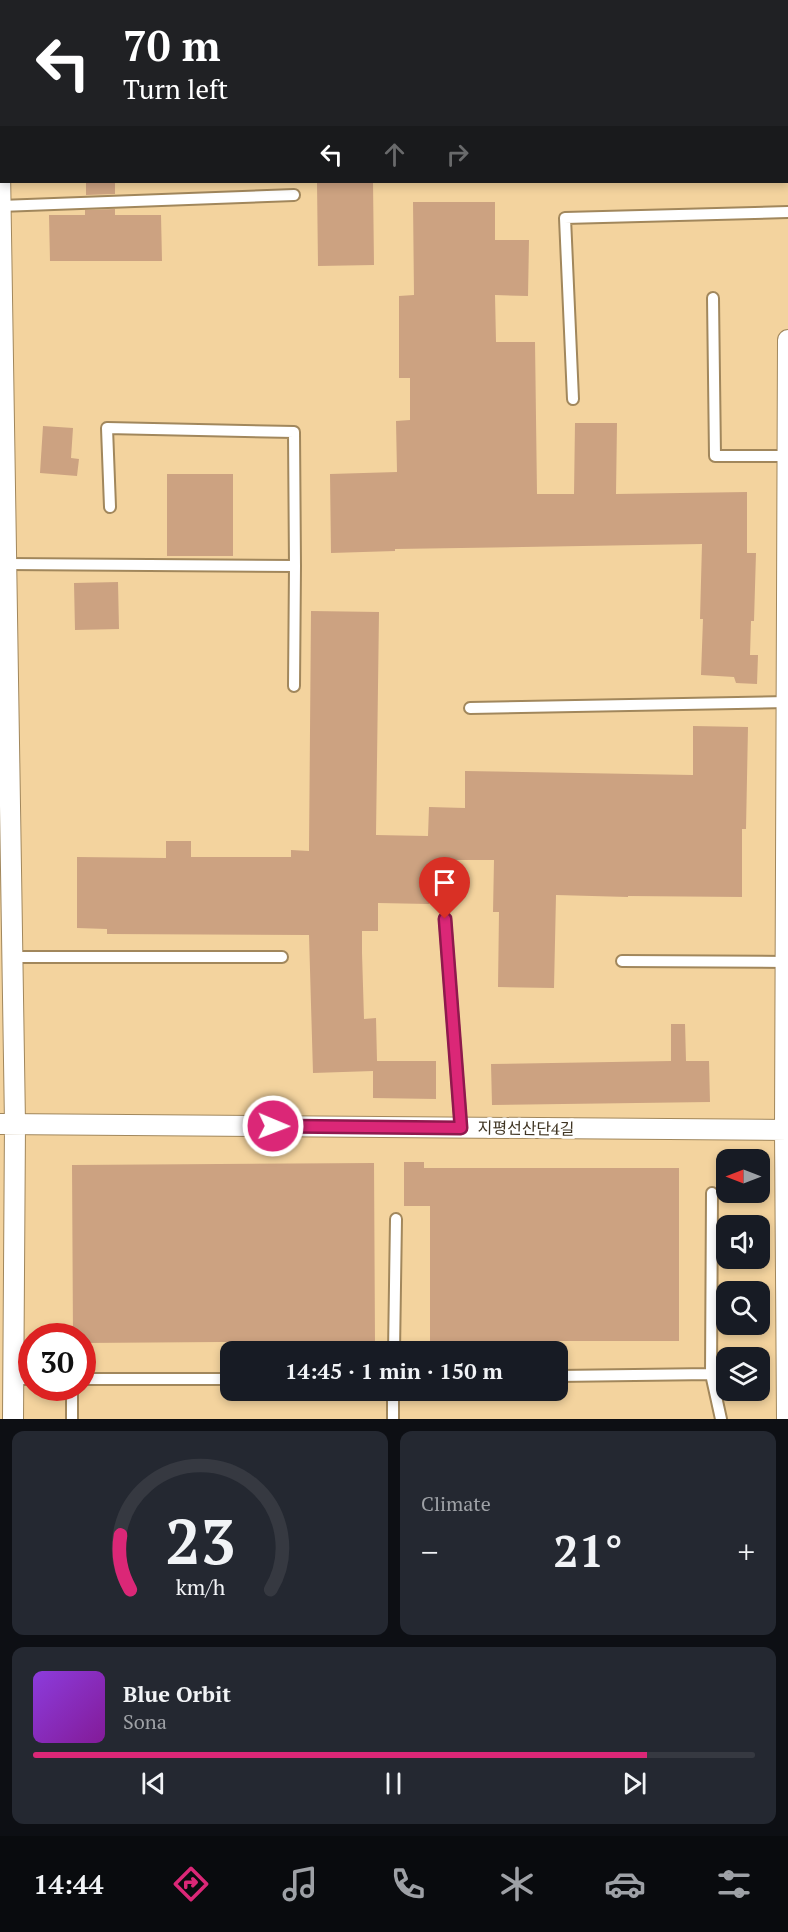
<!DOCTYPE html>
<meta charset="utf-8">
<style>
:root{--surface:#171b24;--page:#242831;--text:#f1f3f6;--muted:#9ea1a6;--line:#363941;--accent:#db2777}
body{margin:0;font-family:"PT Serif","Noto Sans KR",serif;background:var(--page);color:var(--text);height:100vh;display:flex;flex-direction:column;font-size:22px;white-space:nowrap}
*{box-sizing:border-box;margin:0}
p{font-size:20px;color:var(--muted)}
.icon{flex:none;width:33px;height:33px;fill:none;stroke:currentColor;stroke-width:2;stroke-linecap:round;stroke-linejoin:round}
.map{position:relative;height:1419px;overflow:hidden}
.side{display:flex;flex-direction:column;gap:12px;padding:12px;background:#0d0f14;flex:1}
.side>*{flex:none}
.guide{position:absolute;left:0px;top:0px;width:789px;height:183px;box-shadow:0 3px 9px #0003;background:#202124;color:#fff;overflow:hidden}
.needle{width:39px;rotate:270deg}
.tools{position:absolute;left:716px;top:1149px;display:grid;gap:12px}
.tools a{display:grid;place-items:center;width:54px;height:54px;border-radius:12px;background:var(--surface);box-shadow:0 3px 9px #0003;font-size:30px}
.speed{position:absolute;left:18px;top:1323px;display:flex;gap:12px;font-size:30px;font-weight:700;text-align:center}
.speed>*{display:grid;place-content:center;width:78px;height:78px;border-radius:50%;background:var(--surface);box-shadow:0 3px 9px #0003;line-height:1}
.speed .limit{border:9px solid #d22;background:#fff;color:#111}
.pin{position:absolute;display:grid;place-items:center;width:51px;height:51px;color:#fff;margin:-62px -26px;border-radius:50% 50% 50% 0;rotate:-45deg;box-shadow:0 0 6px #0007}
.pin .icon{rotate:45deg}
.me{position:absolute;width:66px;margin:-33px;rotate:91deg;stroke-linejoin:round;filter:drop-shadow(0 0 4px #0008)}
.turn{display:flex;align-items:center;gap:21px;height:126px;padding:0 24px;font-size:27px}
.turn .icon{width:78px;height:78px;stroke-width:2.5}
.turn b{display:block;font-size:42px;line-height:51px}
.lanes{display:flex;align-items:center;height:57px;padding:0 24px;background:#0003;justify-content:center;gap:30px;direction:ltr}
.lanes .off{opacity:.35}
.big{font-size:45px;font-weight:700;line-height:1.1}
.side .widget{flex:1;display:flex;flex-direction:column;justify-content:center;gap:9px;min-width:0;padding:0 21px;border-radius:12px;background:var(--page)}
.side .dial{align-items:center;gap:0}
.dial svg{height:156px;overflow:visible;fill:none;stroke:var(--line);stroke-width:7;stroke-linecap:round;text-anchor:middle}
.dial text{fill:var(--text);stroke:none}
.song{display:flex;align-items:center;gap:18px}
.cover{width:72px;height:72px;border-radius:9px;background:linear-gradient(135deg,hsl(270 70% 55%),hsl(290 70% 35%))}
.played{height:6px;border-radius:3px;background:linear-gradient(90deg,var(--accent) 85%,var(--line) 85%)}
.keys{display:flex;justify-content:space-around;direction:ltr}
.heat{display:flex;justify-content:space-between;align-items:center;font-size:33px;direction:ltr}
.side .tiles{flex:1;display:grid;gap:12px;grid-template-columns:1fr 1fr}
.widget:last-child{grid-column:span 2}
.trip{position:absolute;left:220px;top:1341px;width:348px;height:60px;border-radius:12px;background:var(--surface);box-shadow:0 3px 9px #0003;font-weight:700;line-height:60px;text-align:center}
.dock{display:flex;height:96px;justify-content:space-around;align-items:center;background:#090b0e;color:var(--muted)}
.dock .icon{width:42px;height:42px}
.dock .on{color:var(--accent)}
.dock b{font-size:27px;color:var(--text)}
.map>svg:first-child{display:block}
.built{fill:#f3d39e;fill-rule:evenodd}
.building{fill:#cca281}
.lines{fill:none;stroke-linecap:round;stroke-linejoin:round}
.lane-casing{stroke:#a1875c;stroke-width:14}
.street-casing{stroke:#a1875c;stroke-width:22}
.lane{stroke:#fff;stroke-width:10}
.street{stroke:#fff;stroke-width:20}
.route-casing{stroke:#8e194d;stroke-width:15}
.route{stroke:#db2777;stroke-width:10}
.labels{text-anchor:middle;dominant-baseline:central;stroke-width:6;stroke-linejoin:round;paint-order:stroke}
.street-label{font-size:16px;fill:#3f3422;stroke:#fff}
</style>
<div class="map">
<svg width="788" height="1419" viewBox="0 0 788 1419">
<rect width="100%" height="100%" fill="#fde1b3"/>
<path class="built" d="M 0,0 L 788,0 L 788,1419 L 0,1419 ZM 2,2 L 788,2 L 788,182 L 2,182 ZM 726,1160 L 759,1160 L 759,1192 L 726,1192 ZM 726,1226 L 759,1226 L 759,1258 L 726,1258 ZM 726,1292 L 759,1292 L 759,1324 L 726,1324 ZM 32,1336 L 82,1336 L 82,1388 L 32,1388 ZM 231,1352 L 558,1352 L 558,1390 L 231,1390 ZM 726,1358 L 759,1358 L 759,1390 L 726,1390 Z"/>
<path class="building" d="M 86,182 L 115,182 L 115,194 L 86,195 Z
M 317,182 L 373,182 L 374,265 L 318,266 Z
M 413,202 L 495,202 L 495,240 L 529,240 L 528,296 L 495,295 L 496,342 L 535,342 L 537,494 L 574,494 L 575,423 L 617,423 L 616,494 L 747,492 L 747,553 L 756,553 L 754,621 L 751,621 L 750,655 L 758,655 L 757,684 L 736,683 L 734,677 L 701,675 L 703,619 L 700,619 L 702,544 L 395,549 L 395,551 L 331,553 L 330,474 L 397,472 L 396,421 L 410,420 L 410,378 L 399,378 L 399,296 L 414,295 Z
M 115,209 L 115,215 L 161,215 L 162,261 L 50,261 L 49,215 L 85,215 L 85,210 Z
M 43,426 L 73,428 L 71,458 L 79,459 L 77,476 L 40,473 Z
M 167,474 L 233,474 L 233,556 L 167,556 Z
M 118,582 L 119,629 L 75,630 L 74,583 Z
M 311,611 L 379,612 L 376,835 L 428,836 L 429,807 L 465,808 L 465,771 L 693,775 L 693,726 L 748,727 L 746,829 L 742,829 L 742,897 L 628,896 L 628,897 L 556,895 L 554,988 L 498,987 L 499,912 L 493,912 L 494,860 L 452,860 L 452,866 L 429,866 L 429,904 L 378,903 L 378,931 L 362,931 L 362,953 L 364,1019 L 376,1018 L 377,1061 L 436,1061 L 436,1099 L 373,1098 L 373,1071 L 313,1073 L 309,935 L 107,934 L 107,929 L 77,928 L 77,857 L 166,858 L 166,841 L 191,841 L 191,857 L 291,857 L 291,850 L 309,851 Z
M 671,1024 L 685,1024 L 686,1061 L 709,1061 L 710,1102 L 492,1105 L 491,1064 L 671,1061 Z
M 404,1162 L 424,1162 L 424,1168 L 679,1168 L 679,1341 L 430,1341 L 430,1206 L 404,1206 Z
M 374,1163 L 375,1341 L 82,1343 L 82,1336 L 73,1336 L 72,1165 Z"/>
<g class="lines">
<defs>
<path id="lane" d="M 0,206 L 294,195
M 713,298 L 715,456 L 788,456
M 573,399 L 565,218 L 788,212
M 110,507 L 107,428 L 294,432 L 295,566
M 6,564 L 295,566 L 294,686
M 470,708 L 787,702
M 445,919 L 461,1128
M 12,957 L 282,957
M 622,961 L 786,962
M 712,1193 L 711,1374 L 721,1419
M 394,1352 L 396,1219
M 558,1376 L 711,1374
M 13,1379 L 32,1379
M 82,1379 L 231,1379
M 393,1390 L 393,1419
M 72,1419 L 72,1388"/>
<path id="street" d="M 0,94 L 2,94
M 0,170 L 15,1124 L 13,1419
M 0,1124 L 788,1130
M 787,1419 L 785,1130 L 788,340"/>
</defs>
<use href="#lane" class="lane-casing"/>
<use href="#street" class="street-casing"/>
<use href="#lane" class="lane"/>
<use href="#street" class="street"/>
</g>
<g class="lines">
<defs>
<path id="route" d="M 273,1126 L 461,1128 L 445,919"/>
</defs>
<use href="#route" class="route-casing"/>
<use href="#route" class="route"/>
</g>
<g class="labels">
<g class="street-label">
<text transform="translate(526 1128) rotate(1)">지평선산단4길</text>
</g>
</g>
</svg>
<div class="tools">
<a><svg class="needle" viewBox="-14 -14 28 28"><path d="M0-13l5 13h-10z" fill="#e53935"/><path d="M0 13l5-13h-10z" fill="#9ea1a6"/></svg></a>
<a><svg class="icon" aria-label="sound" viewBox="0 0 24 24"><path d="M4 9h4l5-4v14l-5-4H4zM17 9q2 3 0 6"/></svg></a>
<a><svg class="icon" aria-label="search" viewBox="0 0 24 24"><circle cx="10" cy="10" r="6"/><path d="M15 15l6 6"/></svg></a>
<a><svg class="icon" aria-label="layers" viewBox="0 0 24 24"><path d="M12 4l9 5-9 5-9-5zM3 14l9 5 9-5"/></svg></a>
</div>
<div class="speed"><div class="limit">30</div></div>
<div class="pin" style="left:445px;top:919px;background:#d93025"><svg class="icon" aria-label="arrive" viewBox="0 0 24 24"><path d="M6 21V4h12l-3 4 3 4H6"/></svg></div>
<svg class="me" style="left:273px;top:1126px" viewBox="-20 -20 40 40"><circle r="17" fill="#db2777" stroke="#fff" stroke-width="3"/><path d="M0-11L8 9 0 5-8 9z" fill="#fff"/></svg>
<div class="trip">14:45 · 1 min · 150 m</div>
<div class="guide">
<div class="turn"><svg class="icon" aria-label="left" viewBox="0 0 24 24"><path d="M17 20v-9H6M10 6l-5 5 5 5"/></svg><div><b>70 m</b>Turn left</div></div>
<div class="lanes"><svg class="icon" aria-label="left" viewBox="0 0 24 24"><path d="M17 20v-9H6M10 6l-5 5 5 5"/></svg><svg class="icon off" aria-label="ahead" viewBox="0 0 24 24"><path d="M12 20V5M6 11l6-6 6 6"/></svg><svg class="icon off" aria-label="right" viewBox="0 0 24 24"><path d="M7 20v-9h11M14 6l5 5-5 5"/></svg></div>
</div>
</div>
<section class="side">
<div class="tiles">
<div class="widget dial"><svg viewBox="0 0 100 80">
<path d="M14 69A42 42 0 1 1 86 69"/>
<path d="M14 69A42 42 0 0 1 9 41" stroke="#db2777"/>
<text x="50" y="56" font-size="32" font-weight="700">23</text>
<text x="50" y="72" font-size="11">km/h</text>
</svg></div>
<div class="widget"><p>Climate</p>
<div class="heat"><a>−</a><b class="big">21°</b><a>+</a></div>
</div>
<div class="widget">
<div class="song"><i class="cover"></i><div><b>Blue Orbit</b><p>Sona</p></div></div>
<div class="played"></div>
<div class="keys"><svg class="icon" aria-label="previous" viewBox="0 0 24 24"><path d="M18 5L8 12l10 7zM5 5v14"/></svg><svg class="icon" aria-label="pause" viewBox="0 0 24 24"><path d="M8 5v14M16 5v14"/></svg><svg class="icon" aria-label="next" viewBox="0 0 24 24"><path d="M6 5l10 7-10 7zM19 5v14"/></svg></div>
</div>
</div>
</section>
<nav class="dock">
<b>14:44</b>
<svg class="icon on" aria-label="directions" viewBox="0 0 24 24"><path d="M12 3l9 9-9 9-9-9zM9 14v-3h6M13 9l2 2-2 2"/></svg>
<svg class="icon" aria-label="music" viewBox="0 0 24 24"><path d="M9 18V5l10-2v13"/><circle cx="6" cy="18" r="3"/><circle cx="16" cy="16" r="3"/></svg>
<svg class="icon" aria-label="phone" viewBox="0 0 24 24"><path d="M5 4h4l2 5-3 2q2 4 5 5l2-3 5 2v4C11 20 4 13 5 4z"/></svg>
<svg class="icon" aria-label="climate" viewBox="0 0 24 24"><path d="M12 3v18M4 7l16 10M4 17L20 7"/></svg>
<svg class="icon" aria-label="car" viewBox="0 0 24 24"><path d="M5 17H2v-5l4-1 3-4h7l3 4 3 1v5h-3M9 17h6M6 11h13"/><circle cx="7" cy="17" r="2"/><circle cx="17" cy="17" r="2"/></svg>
<svg class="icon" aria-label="filters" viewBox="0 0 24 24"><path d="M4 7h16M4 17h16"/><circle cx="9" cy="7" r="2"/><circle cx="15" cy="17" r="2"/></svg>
</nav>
